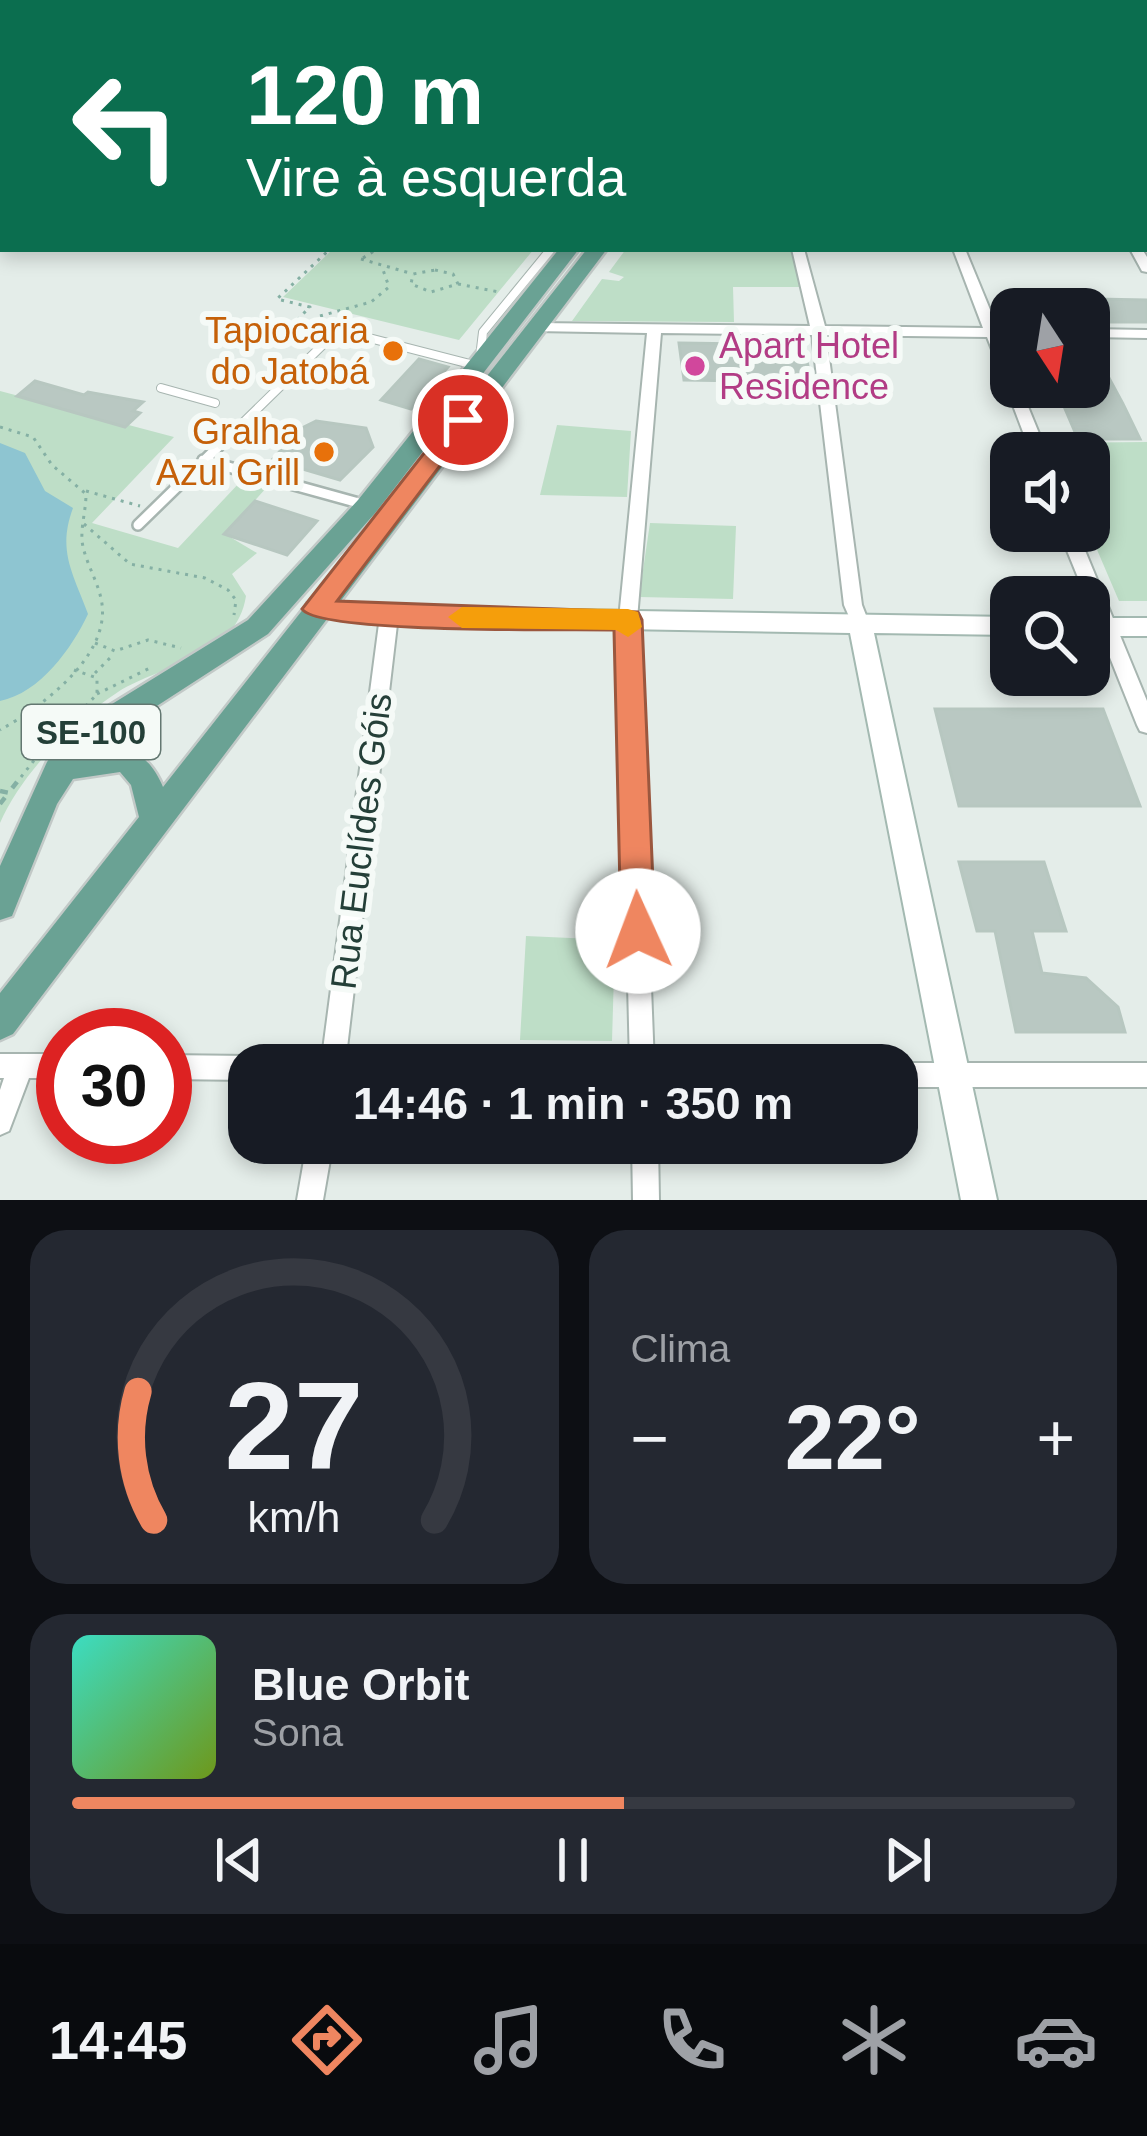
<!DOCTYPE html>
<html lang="pt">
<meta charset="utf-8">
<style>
:root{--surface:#171b24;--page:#242831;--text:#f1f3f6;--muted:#9ea1a6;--line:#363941;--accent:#ef8660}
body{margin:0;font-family:Arial,sans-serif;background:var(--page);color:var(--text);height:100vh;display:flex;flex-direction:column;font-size:45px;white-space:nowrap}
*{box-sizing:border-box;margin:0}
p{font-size:39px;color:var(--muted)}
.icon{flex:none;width:66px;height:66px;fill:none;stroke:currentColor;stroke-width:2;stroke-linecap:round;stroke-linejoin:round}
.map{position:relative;height:1200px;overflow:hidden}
.drawer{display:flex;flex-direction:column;gap:30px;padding:30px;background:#0d0f14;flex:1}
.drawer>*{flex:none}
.guide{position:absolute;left:0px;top:0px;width:1149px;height:252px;box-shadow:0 6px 18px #0003;background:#0b6e4f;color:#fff;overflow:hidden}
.needle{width:78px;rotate:168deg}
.controls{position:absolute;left:990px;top:288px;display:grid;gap:24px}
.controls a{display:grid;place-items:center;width:120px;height:120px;border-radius:24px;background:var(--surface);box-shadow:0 6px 18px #0003;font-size:60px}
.speed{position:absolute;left:36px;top:1008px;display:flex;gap:24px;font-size:60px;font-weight:700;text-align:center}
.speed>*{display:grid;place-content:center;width:156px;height:156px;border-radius:50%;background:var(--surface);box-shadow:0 6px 18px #0003;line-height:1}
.speed .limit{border:18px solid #d22;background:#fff;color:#111}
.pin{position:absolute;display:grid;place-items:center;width:102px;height:102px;color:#fff;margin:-51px;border:6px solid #fff;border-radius:50%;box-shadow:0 3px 12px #0007}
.me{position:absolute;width:132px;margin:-66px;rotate:358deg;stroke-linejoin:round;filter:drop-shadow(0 0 9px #0008)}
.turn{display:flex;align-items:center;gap:42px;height:252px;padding:0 48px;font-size:54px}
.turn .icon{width:156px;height:156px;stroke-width:2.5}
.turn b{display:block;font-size:84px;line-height:102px}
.big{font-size:90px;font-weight:600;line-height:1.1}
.drawer .tile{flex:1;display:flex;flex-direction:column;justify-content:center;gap:18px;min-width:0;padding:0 42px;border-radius:36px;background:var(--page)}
.drawer .dial{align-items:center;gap:0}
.dial svg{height:312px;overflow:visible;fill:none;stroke:var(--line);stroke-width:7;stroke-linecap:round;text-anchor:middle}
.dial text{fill:var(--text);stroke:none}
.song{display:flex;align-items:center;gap:36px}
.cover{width:144px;height:144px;border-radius:18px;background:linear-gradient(135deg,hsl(170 70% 55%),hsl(80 70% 35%))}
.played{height:12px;border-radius:6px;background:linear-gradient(90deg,var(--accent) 55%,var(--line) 55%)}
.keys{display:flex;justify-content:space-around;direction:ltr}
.heat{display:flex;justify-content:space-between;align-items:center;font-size:66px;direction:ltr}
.drawer .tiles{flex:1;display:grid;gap:30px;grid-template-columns:1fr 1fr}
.tile:last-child{grid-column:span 2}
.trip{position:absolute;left:228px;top:1044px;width:690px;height:120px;border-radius:36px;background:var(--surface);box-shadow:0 6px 18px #0003;font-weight:600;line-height:120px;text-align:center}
.tabs{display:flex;height:192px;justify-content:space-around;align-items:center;background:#090b0e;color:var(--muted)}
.tabs .icon{width:84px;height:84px}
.tabs .current{color:var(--accent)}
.tabs b{font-size:54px;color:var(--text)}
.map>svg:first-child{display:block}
.green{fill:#bedec7}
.water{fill:#8ec5d1}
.building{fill:#b9c8c2;stroke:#b7c7c0;stroke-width:3}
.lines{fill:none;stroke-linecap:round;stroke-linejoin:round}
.lane-far1-casing{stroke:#a7b5b0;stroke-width:10}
.lane-casing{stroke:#a7b5b0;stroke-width:14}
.street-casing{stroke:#a7b5b0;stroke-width:4}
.secondary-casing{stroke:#a3b9b1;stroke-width:4}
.primary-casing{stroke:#c2c9c7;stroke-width:5}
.path-far1{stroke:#85b0a4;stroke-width:3;stroke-dasharray:3 6;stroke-linecap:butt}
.path{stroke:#85b0a4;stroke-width:4.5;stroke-dasharray:8 12;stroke-linecap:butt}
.lane-far1{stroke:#fff;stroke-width:8}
.lane{stroke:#fff;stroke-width:9}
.street{fill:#fff;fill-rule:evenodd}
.secondary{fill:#fff;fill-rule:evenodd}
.primary{fill:#6aa294;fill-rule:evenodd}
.route{fill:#ef8660;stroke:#9b573e;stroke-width:3}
.slow{fill:#f59e0b}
.food-dot{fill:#e8710a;stroke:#f5faf7;stroke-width:4.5}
.hotel-dot{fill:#d1479c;stroke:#f5faf7;stroke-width:4.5}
.labels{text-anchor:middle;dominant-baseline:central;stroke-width:12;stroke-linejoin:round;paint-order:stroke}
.shield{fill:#f5faf7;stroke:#637771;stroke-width:3}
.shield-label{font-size:33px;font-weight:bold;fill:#243f38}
.food-label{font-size:36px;fill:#c56008;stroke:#f5faf7;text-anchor:end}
.hotel-label{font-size:36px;fill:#b23c85;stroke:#f5faf7;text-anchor:start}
.street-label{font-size:36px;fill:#243f38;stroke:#f5faf7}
</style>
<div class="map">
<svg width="1147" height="1200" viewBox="0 0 1147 1200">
<rect width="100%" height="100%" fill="#e4ede9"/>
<path class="green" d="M 333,249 L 534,249 L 459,340 L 283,297 Z
M 626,249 L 791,249 L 800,287 L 733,287 L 734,322 L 572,321 L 602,279 L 619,281 L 624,277 L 609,272 Z
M 0,391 L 174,437 L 92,523 L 178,548 L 241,481 L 267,487 L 225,534 L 257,553 L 232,574 L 246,596 C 236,659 164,663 118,692 C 73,721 22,773 0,823 Z
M 557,425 L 631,431 L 627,497 L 540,495 Z
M 1147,442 L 1147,601 L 1119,601 L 1089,531 L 1089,453 L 1056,453 L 1051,443 Z
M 650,523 L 736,526 L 733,599 L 639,597 Z
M 526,936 L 615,940 L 612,1041 L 520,1040 Z"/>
<path class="water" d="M 0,443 L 25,453 L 45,491 L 73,508 C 57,551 73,573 88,614 C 72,648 40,693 0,701 Z"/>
<path class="building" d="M 1095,299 L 1147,300 L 1147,322 L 1107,322 Z
M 1089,341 L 1123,404 L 1140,439 L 1078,439 L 1063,404 L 1089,404 Z
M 679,343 L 804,345 L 811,382 L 684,380 Z
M 419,359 L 448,367 L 411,409 L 381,400 Z
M 35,381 L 84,395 L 88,392 L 143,402 L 133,411 L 140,413 L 125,427 L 17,396 Z
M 316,421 L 366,428 L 373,447 L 340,480 L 272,460 L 300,429 Z
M 255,501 L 317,521 L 287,555 L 224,534 Z
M 935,709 L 1103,709 L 1140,806 L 959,806 Z
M 959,862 L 1044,862 L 1066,931 L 1032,931 L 1042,973 L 1086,978 L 1118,1007 L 1125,1032 L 1016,1032 L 995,931 L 977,931 Z"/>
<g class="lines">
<defs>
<path id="lane-far1" d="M 480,357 L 483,332 L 551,249
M 161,388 L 215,403
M 215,450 L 338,330 L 474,365"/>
<path id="lane" d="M 203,460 L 366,505
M 138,525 L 218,447"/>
<path id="street" d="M 853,0 L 863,0 L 865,3 L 855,3 Z
M 983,0 L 993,0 L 994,3 L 984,3 Z
M 1105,0 L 1115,0 L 1118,3 L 1108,3 Z
M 1146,44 L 1147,44 L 1147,51 L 1146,51 Z
M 1146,157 L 1147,157 L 1147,165 L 1146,165 Z
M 792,249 L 804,249 L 825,326 L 983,328 L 953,249 L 965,249 L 998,329 L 1011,329 L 1011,337 L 1001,337 L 1011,362 L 1011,387 L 1020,387 L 1047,453 L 1031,453 L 1006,387 L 1008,384 L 1004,380 L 987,337 L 826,335 L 862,605 L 869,623 L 866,628 L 854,628 L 844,605 L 812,335 L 661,333 L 637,619 L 654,1065 L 630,1065 L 619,619 L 647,333 L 535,331 L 528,327 L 535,323 L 810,326 Z
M 1130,249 L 1142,249 L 1147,257 L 1147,272 L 1142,271 Z
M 1089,329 L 1147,330 L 1147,338 L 1089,337 Z
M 1059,531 L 1077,531 L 1147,701 L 1147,733 L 1140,731 L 1137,725 L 1089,605 L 1089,597 L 1086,597 Z
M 389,609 L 398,616 L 345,1065 L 321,1065 L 380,616 Z
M 0,1054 L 63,1054 L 63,1078 L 29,1078 L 9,1131 L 0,1135 L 0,1090 L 4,1078 L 0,1078 Z
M 165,1055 L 249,1056 L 258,1059 L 260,1065 L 249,1065 L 249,1080 L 165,1079 Z
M 897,1063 L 1147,1063 L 1147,1087 L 897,1087 L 897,1065 L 891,1065 Z
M 307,1143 L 333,1143 L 323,1200 L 297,1200 Z
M 632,1143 L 658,1143 L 659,1200 L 633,1200 Z"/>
<path id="secondary" d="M 316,600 L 389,607 L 1011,617 L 1011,635 L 874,633 L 997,1200 L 961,1200 L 850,633 L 389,625 L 307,615 L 304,609 L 307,603 Z
M 1089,618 L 1147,618 L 1147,636 L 1089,636 Z"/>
<path id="primary" d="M 559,249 L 579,249 L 376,512 L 268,634 L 92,748 C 125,744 148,751 163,787 L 587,249 L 607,249 L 13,1034 L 0,1040 L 0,993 L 139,817 L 131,785 L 120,772 L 73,779 L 57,804 L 12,916 L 0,920 L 0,866 L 47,762 L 70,730 L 248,620 L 358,500 Z"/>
</defs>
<use href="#lane-far1" class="lane-far1-casing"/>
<use href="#lane" class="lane-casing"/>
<use href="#street" class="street-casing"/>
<use href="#secondary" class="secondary-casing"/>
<use href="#primary" class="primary-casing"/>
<path class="path-far1" d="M 652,0 L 667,3
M 757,0 L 768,1
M 363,258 L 377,249
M 361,259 L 413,274
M 435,270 L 453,274 L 458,284 L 431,292 L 411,284 L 413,274 Z
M 458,284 L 499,292
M 320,316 L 371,302 L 389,287 L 382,267
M 278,339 L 310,307 L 277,299 L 330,249
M 0,427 L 33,437 L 52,465 L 86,494 C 86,510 81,525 82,541 C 85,563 99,582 102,604 C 109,658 41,707 0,730
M 86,491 L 140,506
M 84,524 L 130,564 L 205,578 L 228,590 L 236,600 L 234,615
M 95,643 L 115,651 L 148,640 L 181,648
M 74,670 L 97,678 L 97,694 L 84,708
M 95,673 L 113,655
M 97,694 L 150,668
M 28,716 L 57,732
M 21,777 L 43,749"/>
<path class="path" d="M 0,791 L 19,795
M 0,804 L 23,774"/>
<use href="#lane-far1" class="lane-far1"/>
<use href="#lane" class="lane"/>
<use href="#street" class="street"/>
<use href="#secondary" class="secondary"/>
<use href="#primary" class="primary"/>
</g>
<path class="route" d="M 463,413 L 471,415 L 471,425 L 337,601 L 638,612 L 642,620 L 655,931 L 650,942 L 638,947 L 626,942 L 621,931 L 614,630 C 570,629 319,634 302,609 L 454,415 Z"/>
<path class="slow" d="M 462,607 L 628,609 L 638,612 L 642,627 L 628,637 L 616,630 L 462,628 L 448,617 Z"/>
<g class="food-dot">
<circle cx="393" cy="351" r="12"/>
<circle cx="324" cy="452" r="12"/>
</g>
<circle class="hotel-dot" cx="695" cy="366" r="12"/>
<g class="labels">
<rect class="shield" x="22" y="705" width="138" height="54" rx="9"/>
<g class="shield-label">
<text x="91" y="732">SE-100</text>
</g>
<g class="food-label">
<text x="369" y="330">Tapiocaria<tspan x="369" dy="41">do Jatobá</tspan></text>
<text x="300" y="431">Gralha<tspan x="300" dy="41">Azul Grill</tspan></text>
</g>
<g class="hotel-label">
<text x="719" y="345">Apart Hotel<tspan x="719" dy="41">Residence</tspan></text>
</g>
<g class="street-label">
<text transform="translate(361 841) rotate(-83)">Rua Euclídes Góis</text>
</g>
</g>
</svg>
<div class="controls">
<a><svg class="needle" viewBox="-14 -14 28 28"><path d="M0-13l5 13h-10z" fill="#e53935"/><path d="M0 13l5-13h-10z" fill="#9ea1a6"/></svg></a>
<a><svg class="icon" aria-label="sound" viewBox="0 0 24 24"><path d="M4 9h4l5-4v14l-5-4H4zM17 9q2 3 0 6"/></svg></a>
<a><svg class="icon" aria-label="search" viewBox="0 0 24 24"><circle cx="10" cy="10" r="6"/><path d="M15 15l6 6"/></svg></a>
</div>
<div class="speed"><div class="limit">30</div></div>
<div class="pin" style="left:463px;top:420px;background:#d93025"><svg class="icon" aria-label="arrive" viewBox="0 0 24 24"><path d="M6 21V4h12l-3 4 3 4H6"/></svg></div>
<svg class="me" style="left:638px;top:931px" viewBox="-20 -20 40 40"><circle r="19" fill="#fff"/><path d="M0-13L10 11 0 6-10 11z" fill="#ef8660"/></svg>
<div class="trip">14:46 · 1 min · 350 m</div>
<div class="guide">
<div class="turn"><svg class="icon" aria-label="left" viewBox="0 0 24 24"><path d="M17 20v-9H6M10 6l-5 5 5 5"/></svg><div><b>120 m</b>Vire à esquerda</div></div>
</div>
</div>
<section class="drawer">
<div class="tiles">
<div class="tile dial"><svg viewBox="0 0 100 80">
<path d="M14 69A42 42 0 1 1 86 69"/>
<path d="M14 69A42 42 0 0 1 10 36" stroke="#ef8660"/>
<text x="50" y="56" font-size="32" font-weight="700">27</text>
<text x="50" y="72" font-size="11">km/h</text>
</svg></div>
<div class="tile"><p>Clima</p>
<div class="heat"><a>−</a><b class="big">22°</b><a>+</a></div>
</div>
<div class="tile">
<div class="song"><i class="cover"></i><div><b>Blue Orbit</b><p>Sona</p></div></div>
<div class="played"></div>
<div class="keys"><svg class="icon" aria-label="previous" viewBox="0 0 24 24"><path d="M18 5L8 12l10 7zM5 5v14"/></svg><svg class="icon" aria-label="pause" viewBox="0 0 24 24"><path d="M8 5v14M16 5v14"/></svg><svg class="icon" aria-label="next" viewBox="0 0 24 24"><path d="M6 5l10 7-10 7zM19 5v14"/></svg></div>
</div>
</div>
</section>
<nav class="tabs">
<b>14:45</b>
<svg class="icon current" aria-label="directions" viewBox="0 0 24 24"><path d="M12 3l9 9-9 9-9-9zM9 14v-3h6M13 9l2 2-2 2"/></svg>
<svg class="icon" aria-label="music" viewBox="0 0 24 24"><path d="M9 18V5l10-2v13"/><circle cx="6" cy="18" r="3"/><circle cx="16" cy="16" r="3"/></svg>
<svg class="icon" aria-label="phone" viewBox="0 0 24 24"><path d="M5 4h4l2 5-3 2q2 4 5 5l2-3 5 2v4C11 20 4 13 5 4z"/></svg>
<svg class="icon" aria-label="climate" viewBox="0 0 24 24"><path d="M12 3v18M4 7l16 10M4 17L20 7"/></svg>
<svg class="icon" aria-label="car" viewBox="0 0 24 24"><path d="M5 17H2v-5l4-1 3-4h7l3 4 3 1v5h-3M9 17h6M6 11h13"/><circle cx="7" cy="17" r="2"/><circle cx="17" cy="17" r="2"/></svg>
</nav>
